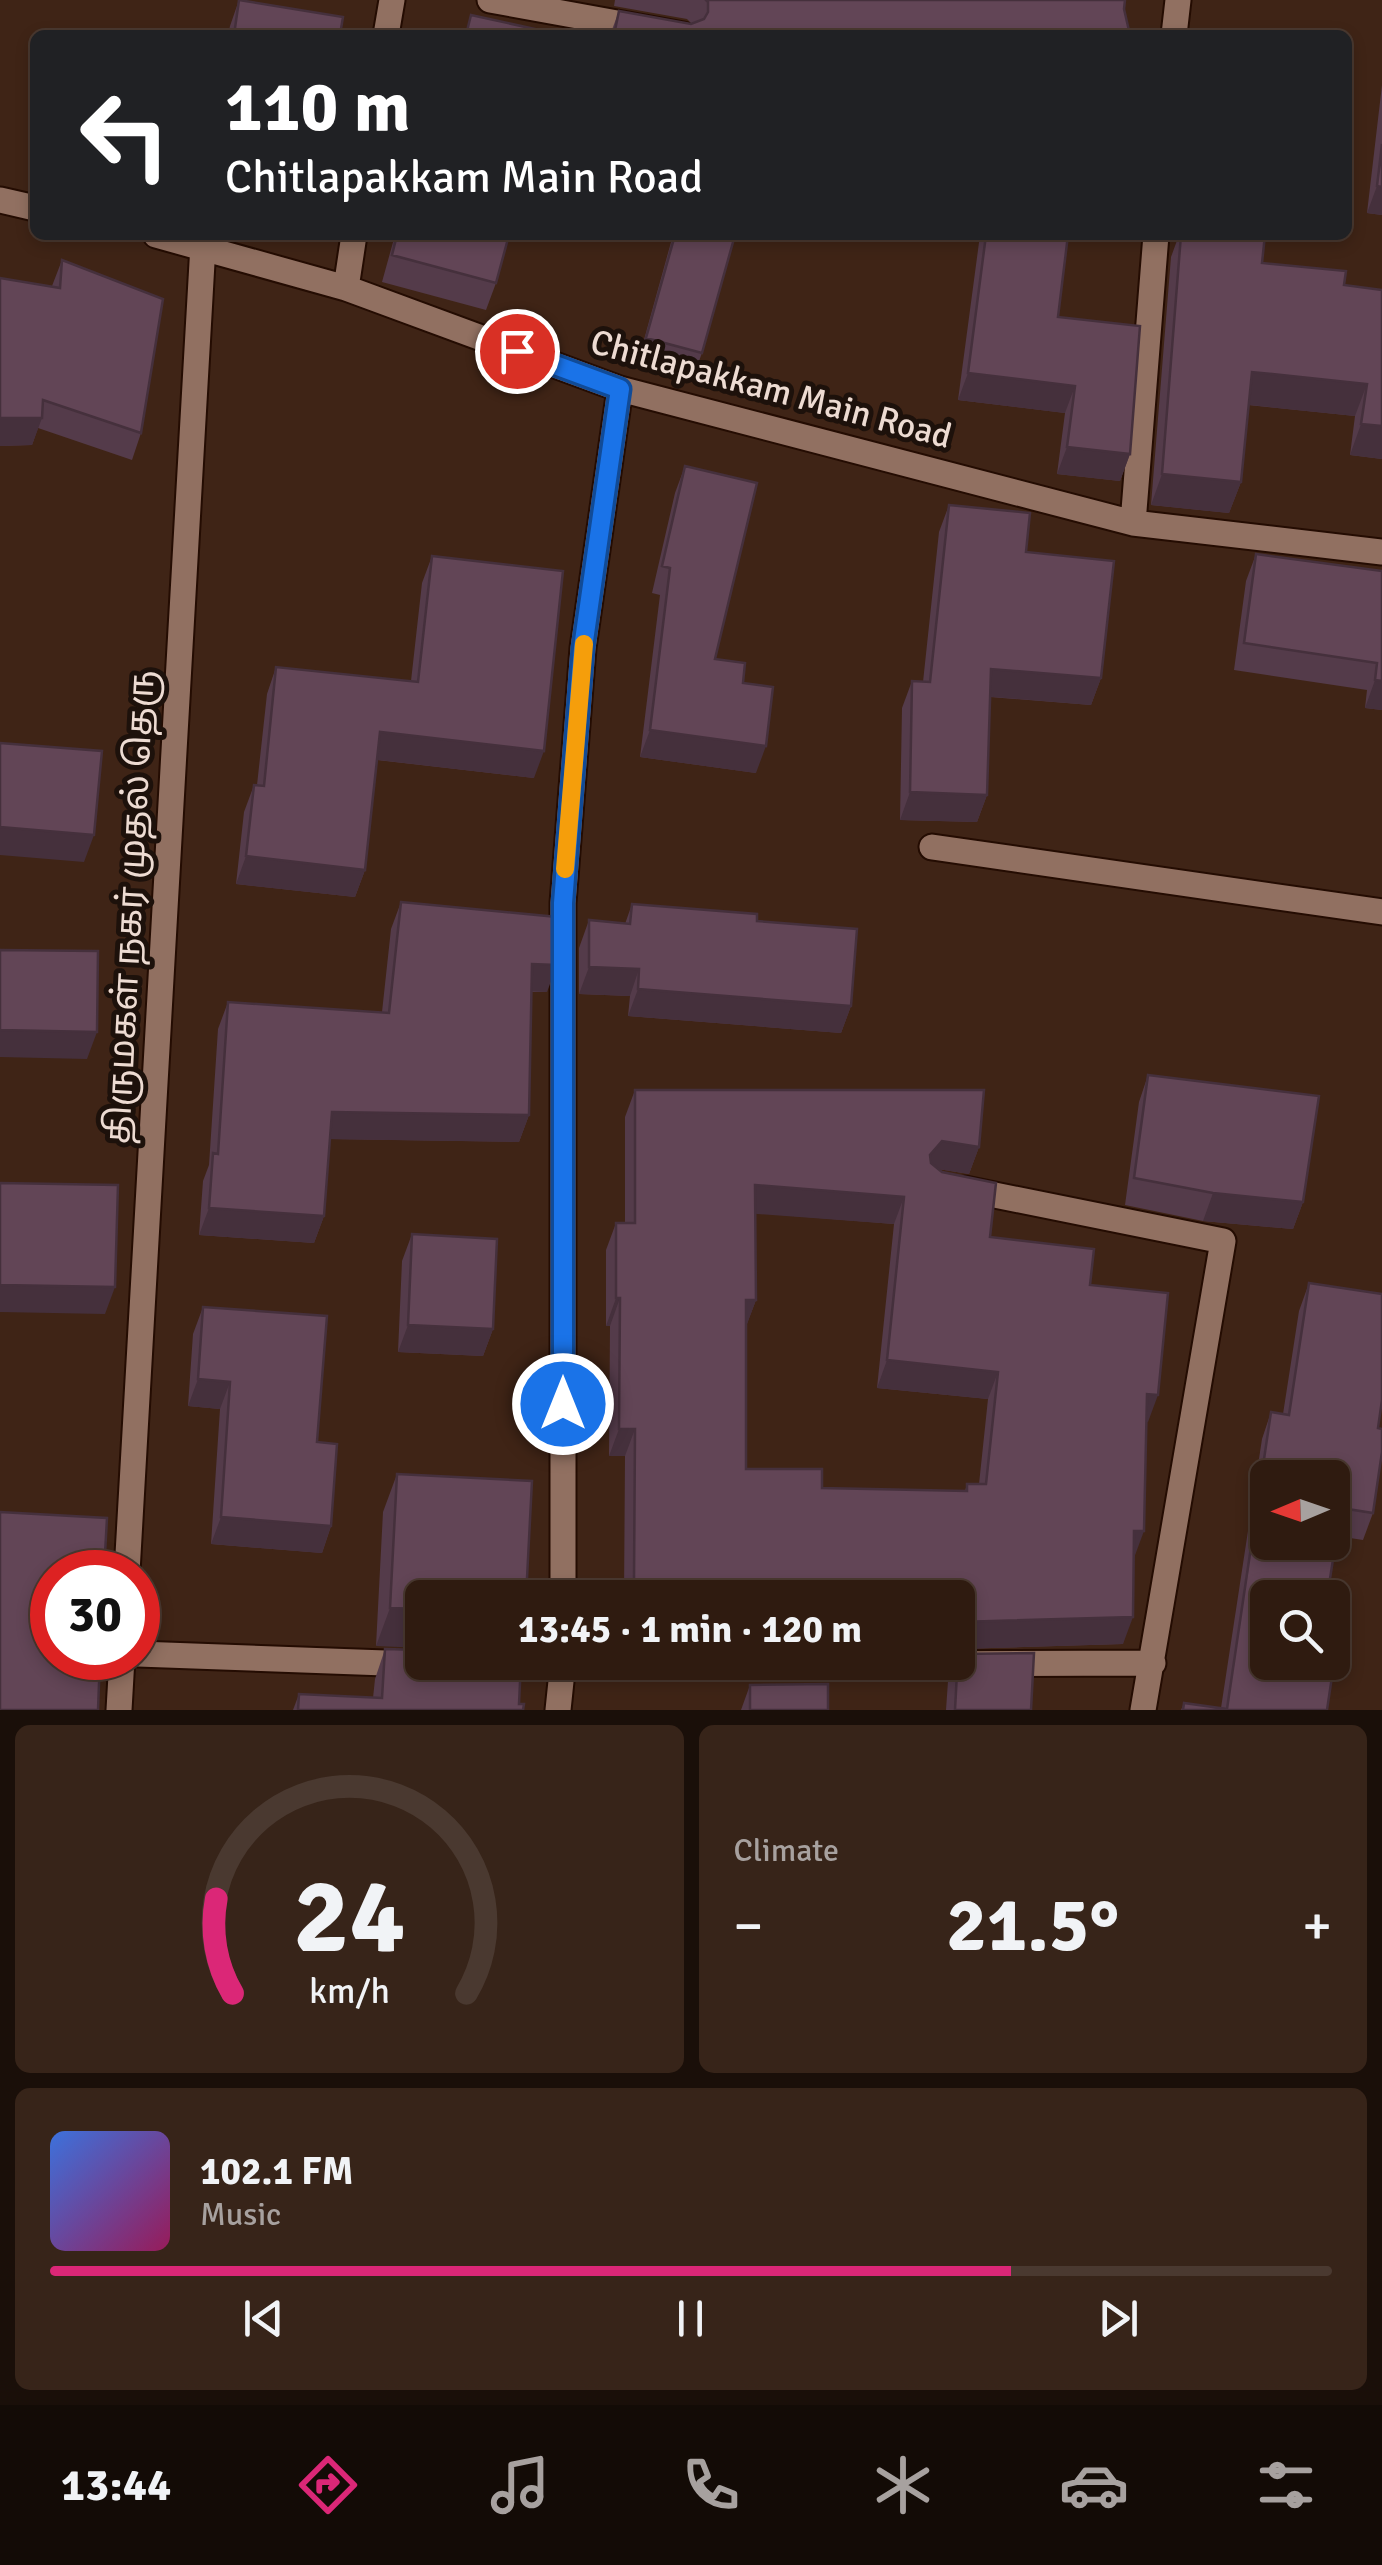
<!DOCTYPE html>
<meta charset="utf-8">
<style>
:root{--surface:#2f1b10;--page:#372419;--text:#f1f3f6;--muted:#a7a19f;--line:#4a3930;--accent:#db2777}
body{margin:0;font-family:Signika,"Noto Sans Tamil",sans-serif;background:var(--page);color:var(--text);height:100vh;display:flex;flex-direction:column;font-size:38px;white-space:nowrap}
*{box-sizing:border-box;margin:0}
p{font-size:32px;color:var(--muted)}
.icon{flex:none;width:55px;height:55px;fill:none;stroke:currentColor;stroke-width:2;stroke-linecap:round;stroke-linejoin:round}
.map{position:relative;height:1710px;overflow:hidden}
.details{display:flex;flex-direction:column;gap:15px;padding:15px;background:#1a0f09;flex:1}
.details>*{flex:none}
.hud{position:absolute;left:30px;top:30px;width:1322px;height:210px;border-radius:15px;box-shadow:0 5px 15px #0003,0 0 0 2px var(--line);background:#202124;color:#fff;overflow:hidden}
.needle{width:65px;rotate:268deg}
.fabs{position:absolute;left:1250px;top:1460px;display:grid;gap:20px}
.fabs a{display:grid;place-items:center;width:100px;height:100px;border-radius:15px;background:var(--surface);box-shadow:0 5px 15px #0003,0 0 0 2px var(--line);font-size:50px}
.speed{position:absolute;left:30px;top:1550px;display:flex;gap:20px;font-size:50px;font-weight:700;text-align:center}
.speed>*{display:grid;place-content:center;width:130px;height:130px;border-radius:50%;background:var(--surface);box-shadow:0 5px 15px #0003,0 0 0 2px var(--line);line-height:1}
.speed .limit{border:15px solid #d22;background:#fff;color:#111}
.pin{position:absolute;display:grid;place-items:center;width:85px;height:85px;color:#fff;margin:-42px;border:5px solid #fff;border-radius:50%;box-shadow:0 2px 10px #0007}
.me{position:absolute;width:110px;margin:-55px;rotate:0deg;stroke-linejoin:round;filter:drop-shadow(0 0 8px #0008)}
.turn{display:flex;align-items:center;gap:35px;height:210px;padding:0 30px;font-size:45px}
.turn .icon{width:130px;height:130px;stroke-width:2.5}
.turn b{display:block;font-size:70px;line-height:85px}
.big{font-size:75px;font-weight:700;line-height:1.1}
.details .tile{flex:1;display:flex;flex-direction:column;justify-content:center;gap:15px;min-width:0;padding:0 35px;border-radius:15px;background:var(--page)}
.details .dial{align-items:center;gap:0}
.dial svg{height:260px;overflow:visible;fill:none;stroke:var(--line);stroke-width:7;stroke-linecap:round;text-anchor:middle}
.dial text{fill:var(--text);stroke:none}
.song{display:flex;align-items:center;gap:30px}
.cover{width:120px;height:120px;border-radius:15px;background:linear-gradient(135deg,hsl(220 70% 55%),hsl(330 70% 35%))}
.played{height:10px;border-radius:5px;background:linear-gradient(90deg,var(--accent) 75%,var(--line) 75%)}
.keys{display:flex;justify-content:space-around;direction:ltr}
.heat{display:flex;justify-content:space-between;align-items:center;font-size:55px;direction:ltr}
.details .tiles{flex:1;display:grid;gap:15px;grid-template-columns:1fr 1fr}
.tile:last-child{grid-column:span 2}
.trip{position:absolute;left:405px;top:1580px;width:570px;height:100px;border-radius:15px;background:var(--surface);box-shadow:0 5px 15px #0003,0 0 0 2px var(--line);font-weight:700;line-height:100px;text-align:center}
.menu{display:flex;height:160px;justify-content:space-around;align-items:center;background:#130b06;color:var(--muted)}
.menu .icon{width:70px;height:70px}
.menu .selected{color:var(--accent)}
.menu b{font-size:45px;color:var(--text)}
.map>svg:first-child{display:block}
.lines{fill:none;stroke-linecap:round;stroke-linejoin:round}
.minor-casing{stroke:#240c02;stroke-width:29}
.minor{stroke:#917061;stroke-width:25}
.wall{fill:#543b4a;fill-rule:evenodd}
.shaded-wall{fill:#45303c}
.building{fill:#624556;stroke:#45303c;stroke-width:2.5;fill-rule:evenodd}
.route-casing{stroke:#114b97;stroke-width:25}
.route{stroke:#1a73e8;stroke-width:18}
.slow{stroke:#f59e0b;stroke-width:18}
.labels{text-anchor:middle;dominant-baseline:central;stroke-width:10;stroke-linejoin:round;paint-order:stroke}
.street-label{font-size:35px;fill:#eddbd2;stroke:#1d110b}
</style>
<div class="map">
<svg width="1382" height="1710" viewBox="0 0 1382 1710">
<rect width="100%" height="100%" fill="#3f2416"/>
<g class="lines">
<defs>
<path id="minor" d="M 490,0 L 683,35
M 386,35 L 392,0
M 1174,35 L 1178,0
M 0,200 L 35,208
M 156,235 L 346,288 L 620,389 L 1133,523 L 1382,552
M 346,288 L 354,235
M 1133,523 L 1156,235
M 932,847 L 1382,912
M 965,1189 L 1223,1241 L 1143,1710
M 127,1572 L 203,245
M 563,1598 L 563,903 L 583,648 L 620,389
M 138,1654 L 413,1664
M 488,1666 L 1153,1663
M 119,1710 L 122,1658
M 558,1710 L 563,1662"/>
</defs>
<use href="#minor" class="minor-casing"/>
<use href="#minor" class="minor"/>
</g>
<path class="wall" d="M 239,0 L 340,35 L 228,35 L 230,26 Z
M 615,0 L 1125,0 L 1124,9 L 1130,35 L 610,35 L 619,11 L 692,24 L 687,19 L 614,6 Z
M 1382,85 L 1382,215 L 1367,213 Z
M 395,235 L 509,235 L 496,283 L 486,310 L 382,282 Z
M 673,235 L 735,235 L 702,353 L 692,380 L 637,365 Z
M 980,235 L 1068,235 L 1058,317 L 1130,454 L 1120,481 L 1057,474 L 1065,413 L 958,400 Z
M 1179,235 L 1265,235 L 1262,263 L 1344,285 L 1382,459 L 1350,455 L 1355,416 L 1248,405 L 1241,482 L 1229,513 L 1151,505 L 1171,257 Z
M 62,260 L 141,433 L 132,460 L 38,428 L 32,445 L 0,446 L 0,278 L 52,286 Z
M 685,466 L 715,659 L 743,683 L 756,773 L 640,757 L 660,595 L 652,593 L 675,493 Z
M 949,505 L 1026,552 L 1101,678 L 1091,705 L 990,697 L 987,795 L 977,822 L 900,820 L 902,708 L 912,681 L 923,682 L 939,532 Z
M 1256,554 L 1381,571 L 1382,570 L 1382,710 L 1365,708 L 1367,690 L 1234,670 L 1246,581 Z
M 432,556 L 534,778 L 377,760 L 365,870 L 355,897 L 236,884 L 244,812 L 254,785 L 257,785 L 267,694 L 276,667 L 411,681 L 422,583 Z
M 401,902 L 547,992 L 532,992 L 529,1115 L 519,1142 L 330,1139 L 324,1216 L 314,1243 L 199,1235 L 203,1181 L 209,1165 L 218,1029 L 228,1002 L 382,1012 L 391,929 Z
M 632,904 L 757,921 L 851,1006 L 841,1033 L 628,1016 L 630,996 L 579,994 L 579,948 L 589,920 L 625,924 Z
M 1148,1075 L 1303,1202 L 1293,1229 L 1203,1221 L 1125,1205 L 1139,1102 Z
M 635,1090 L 979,1147 L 969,1174 L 938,1169 L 990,1237 L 1090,1285 L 1148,1422 L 1146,1422 L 1134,1557 L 1123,1644 L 958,1649 L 958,1598 L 624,1598 L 625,1456 L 609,1456 L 610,1326 L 606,1326 L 606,1250 L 616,1223 L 625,1223 L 625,1117 ZM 755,1213 L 894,1224 L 877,1388 L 988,1399 L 979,1484 L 967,1484 L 965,1491 L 822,1488 L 746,1469 L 746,1326 L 756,1300 Z
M 412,1234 L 493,1329 L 483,1356 L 398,1352 L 402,1261 Z
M 1309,1283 L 1378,1428 L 1373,1513 L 1363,1540 L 1337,1536 L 1327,1598 L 1327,1710 L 1181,1710 L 1184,1703 L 1221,1708 L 1262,1439 L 1271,1412 L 1283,1414 L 1299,1311 Z
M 203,1307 L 317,1442 L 331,1526 L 322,1553 L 211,1544 L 220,1409 L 188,1406 L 193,1334 Z
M 397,1474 L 532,1481 L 376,1646 L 383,1512 Z
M 385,1649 L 519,1704 L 523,1710 L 293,1710 L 299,1694 L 373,1698 L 375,1679 Z
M 955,1662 L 958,1662 L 1031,1710 L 946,1710 L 948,1681 Z
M 750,1685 L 828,1710 L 741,1710 Z"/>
<path class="shaded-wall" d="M 1377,186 L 1382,187 L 1382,215 L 1367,213 Z
M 1252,372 L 1367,384 L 1355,416 L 1240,404 Z
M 968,373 L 1075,386 L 1065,413 L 958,400 Z
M 0,418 L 42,418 L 32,445 L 0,446 Z
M 1361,424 L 1382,426 L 1382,459 L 1350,455 Z
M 1067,447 L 1130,454 L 1120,481 L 1057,474 Z
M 1162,474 L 1241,482 L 1229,513 L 1151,505 Z
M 991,669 L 1101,678 L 1091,705 L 981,696 Z
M 1375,680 L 1382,681 L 1382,710 L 1365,708 Z
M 650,730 L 766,746 L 756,773 L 640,757 Z
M 380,732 L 544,751 L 534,778 L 370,759 Z
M 910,792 L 987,795 L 977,822 L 900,820 Z
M 0,827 L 94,835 L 84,862 L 0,855 Z
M 246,856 L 365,870 L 355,897 L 236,884 Z
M 532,964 L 557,965 L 547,992 L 522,991 Z
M 589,967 L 639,969 L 630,996 L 579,994 Z
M 638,989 L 851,1006 L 841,1033 L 628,1016 Z
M 0,1030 L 97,1032 L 87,1059 L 0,1057 Z
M 332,1112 L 529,1115 L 519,1142 L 322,1139 Z
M 942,1141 L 979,1147 L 969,1174 L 932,1168 L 930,1155 Z
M 755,1185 L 904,1197 L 894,1224 L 745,1213 Z
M 1213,1193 L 1303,1202 L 1293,1229 L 1203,1221 Z
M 209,1208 L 324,1216 L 314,1243 L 199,1235 Z
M 0,1285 L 115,1287 L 105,1314 L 0,1312 Z
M 616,1298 L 620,1298 L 610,1326 L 606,1326 Z
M 746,1300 L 756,1300 L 746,1327 Z
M 408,1325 L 493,1329 L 483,1356 L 398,1352 Z
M 887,1360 L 998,1372 L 988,1399 L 877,1388 Z
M 198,1379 L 230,1382 L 220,1409 L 188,1406 Z
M 1147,1394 L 1158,1395 L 1148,1422 L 1137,1421 Z
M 619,1429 L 635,1429 L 625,1456 L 609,1456 Z
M 221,1517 L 331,1526 L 322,1553 L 211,1544 Z
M 1134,1531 L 1144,1531 L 1134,1558 Z
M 634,1581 L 851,1581 L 845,1598 L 628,1598 Z
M 390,1608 L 422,1609 L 422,1648 L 376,1646 Z
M 1133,1617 L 1123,1644 L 958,1649 L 958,1622 Z"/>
<path class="building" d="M 239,0 L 343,17 L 340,35 L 234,35 Z
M 706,0 L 1125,0 L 1124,9 L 1130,35 L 614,35 L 619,11 L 691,24 L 704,19 L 708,12 L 708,2 Z
M 471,15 L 562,35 L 466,35 Z
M 1382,144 L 1382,187 L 1377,186 Z
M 397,235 L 509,235 L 496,283 L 392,255 Z
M 675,235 L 735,235 L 702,353 L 646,338 Z
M 986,235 L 1068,235 L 1058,317 L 1140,326 L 1130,454 L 1067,447 L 1075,386 L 968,373 Z
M 1181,235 L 1265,235 L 1262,263 L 1346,271 L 1344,285 L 1382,290 L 1382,426 L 1361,424 L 1367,384 L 1252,372 L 1241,482 L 1162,474 Z
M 62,260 L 163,299 L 141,433 L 43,400 L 42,418 L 0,418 L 0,278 L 60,288 Z
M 685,466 L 757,483 L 715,659 L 745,663 L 743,683 L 773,687 L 766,746 L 650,730 L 670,568 L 662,566 Z
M 949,505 L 1030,513 L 1026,552 L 1114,561 L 1101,678 L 991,669 L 987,795 L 910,792 L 912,681 L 930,682 Z
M 1256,554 L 1382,571 L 1382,681 L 1375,680 L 1377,663 L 1244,643 Z
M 432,556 L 563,571 L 544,751 L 380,732 L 365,870 L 246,856 L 254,785 L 264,786 L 276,667 L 418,682 Z
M 0,743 L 102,751 L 94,835 L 0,827 Z
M 401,902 L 557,917 L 557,965 L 532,964 L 529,1115 L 332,1112 L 324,1216 L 209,1208 L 213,1153 L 218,1154 L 228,1002 L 389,1013 Z
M 632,904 L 757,914 L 757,921 L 857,929 L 851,1006 L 638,989 L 639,969 L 589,967 L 589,920 L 630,924 Z
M 0,950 L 98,951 L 97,1032 L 0,1030 Z
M 1148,1075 L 1319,1096 L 1303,1202 L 1213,1193 L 1134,1178 Z
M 635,1090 L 984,1090 L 979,1147 L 942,1141 L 930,1155 L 931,1163 L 942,1172 L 996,1183 L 990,1237 L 1094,1249 L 1090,1285 L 1168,1293 L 1158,1395 L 1147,1394 L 1144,1531 L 1134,1531 L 1133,1617 L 958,1622 L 958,1598 L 851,1598 L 851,1581 L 634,1581 L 635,1429 L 619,1429 L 620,1298 L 616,1298 L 616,1223 L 635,1223 ZM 755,1185 L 904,1197 L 887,1360 L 998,1372 L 986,1484 L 967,1484 L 967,1491 L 822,1488 L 822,1469 L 746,1469 L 746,1300 L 756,1300 Z
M 0,1183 L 118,1185 L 115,1287 L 0,1285 Z
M 412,1234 L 497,1239 L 493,1329 L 408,1325 Z
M 1309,1283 L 1382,1294 L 1382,1400 L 1378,1428 L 1382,1429 L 1382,1452 L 1373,1513 L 1341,1508 L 1327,1598 L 1268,1598 L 1268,1662 L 1332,1662 L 1332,1602 L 1343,1603 L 1327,1710 L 1183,1710 L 1184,1703 L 1227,1709 L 1271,1412 L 1289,1415 ZM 1268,1478 L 1332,1478 L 1332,1542 L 1268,1542 Z
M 203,1307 L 327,1316 L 317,1442 L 337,1444 L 331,1526 L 221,1517 L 230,1382 L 198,1379 Z
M 397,1474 L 532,1481 L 526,1598 L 422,1598 L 422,1609 L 390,1608 Z
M 0,1512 L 107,1518 L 104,1572 L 52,1572 L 52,1658 L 100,1658 L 98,1710 L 0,1710 Z
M 385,1649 L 422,1650 L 422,1662 L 521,1662 L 519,1704 L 524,1704 L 523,1710 L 298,1710 L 299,1694 L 382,1698 Z
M 1034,1653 L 1031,1710 L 955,1710 L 958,1654 Z
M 828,1684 L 828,1710 L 750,1710 L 750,1685 Z"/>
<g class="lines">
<defs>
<path id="route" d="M 517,351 L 620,389 L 583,648 L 563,903 L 563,1404"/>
</defs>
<use href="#route" class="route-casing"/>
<use href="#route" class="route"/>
<path class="slow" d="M 565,869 L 584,644"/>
</g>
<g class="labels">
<g class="street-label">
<text transform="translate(771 389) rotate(15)">Chitlapakkam Main Road</text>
<text transform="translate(130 907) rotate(-87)">திருமகள் நகர் முதல் தெரு</text>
</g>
</g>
</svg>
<div class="fabs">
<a><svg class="needle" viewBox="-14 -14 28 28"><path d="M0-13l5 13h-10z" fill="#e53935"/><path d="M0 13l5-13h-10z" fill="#a7a19f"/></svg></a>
<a><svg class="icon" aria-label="search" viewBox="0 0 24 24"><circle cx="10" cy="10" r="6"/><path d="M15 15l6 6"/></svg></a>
</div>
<div class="speed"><div class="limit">30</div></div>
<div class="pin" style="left:517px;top:351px;background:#d93025"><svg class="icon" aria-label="arrive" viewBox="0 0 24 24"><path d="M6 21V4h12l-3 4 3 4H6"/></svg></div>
<svg class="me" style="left:563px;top:1404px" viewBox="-20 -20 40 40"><circle r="17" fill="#1a73e8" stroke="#fff" stroke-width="3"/><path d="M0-11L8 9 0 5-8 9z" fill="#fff"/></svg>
<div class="trip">13:45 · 1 min · 120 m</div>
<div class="hud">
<div class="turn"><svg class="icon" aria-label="left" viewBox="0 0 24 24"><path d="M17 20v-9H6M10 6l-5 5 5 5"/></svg><div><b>110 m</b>Chitlapakkam Main Road</div></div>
</div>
</div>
<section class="details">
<div class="tiles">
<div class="tile dial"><svg viewBox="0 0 100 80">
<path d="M14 69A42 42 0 1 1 86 69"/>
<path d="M14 69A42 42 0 0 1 9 40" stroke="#db2777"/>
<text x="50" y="56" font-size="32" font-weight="700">24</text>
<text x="50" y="72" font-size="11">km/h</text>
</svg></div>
<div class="tile"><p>Climate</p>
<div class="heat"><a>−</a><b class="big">21.5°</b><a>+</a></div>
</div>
<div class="tile">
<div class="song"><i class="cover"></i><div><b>102.1 FM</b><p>Music</p></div></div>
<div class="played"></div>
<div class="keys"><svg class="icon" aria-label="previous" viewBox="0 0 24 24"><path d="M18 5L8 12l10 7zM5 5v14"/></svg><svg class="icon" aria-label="pause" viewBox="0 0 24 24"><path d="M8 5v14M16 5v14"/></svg><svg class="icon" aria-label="next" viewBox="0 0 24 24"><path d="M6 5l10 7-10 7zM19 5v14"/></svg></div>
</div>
</div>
</section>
<nav class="menu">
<b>13:44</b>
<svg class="icon selected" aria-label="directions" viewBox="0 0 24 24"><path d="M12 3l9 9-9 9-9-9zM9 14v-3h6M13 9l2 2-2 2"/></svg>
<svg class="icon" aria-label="music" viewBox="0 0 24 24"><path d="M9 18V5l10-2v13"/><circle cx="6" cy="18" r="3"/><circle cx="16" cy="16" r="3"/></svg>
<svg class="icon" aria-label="phone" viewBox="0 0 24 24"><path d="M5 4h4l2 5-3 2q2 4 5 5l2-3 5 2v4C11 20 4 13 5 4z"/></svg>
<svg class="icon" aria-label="climate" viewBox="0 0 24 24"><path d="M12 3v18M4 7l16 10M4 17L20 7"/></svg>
<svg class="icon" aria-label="car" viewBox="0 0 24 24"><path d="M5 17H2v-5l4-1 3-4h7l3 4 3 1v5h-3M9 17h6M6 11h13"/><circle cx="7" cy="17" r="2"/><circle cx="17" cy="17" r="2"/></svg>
<svg class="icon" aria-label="filters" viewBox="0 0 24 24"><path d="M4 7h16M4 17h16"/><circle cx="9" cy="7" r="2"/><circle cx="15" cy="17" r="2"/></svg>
</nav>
